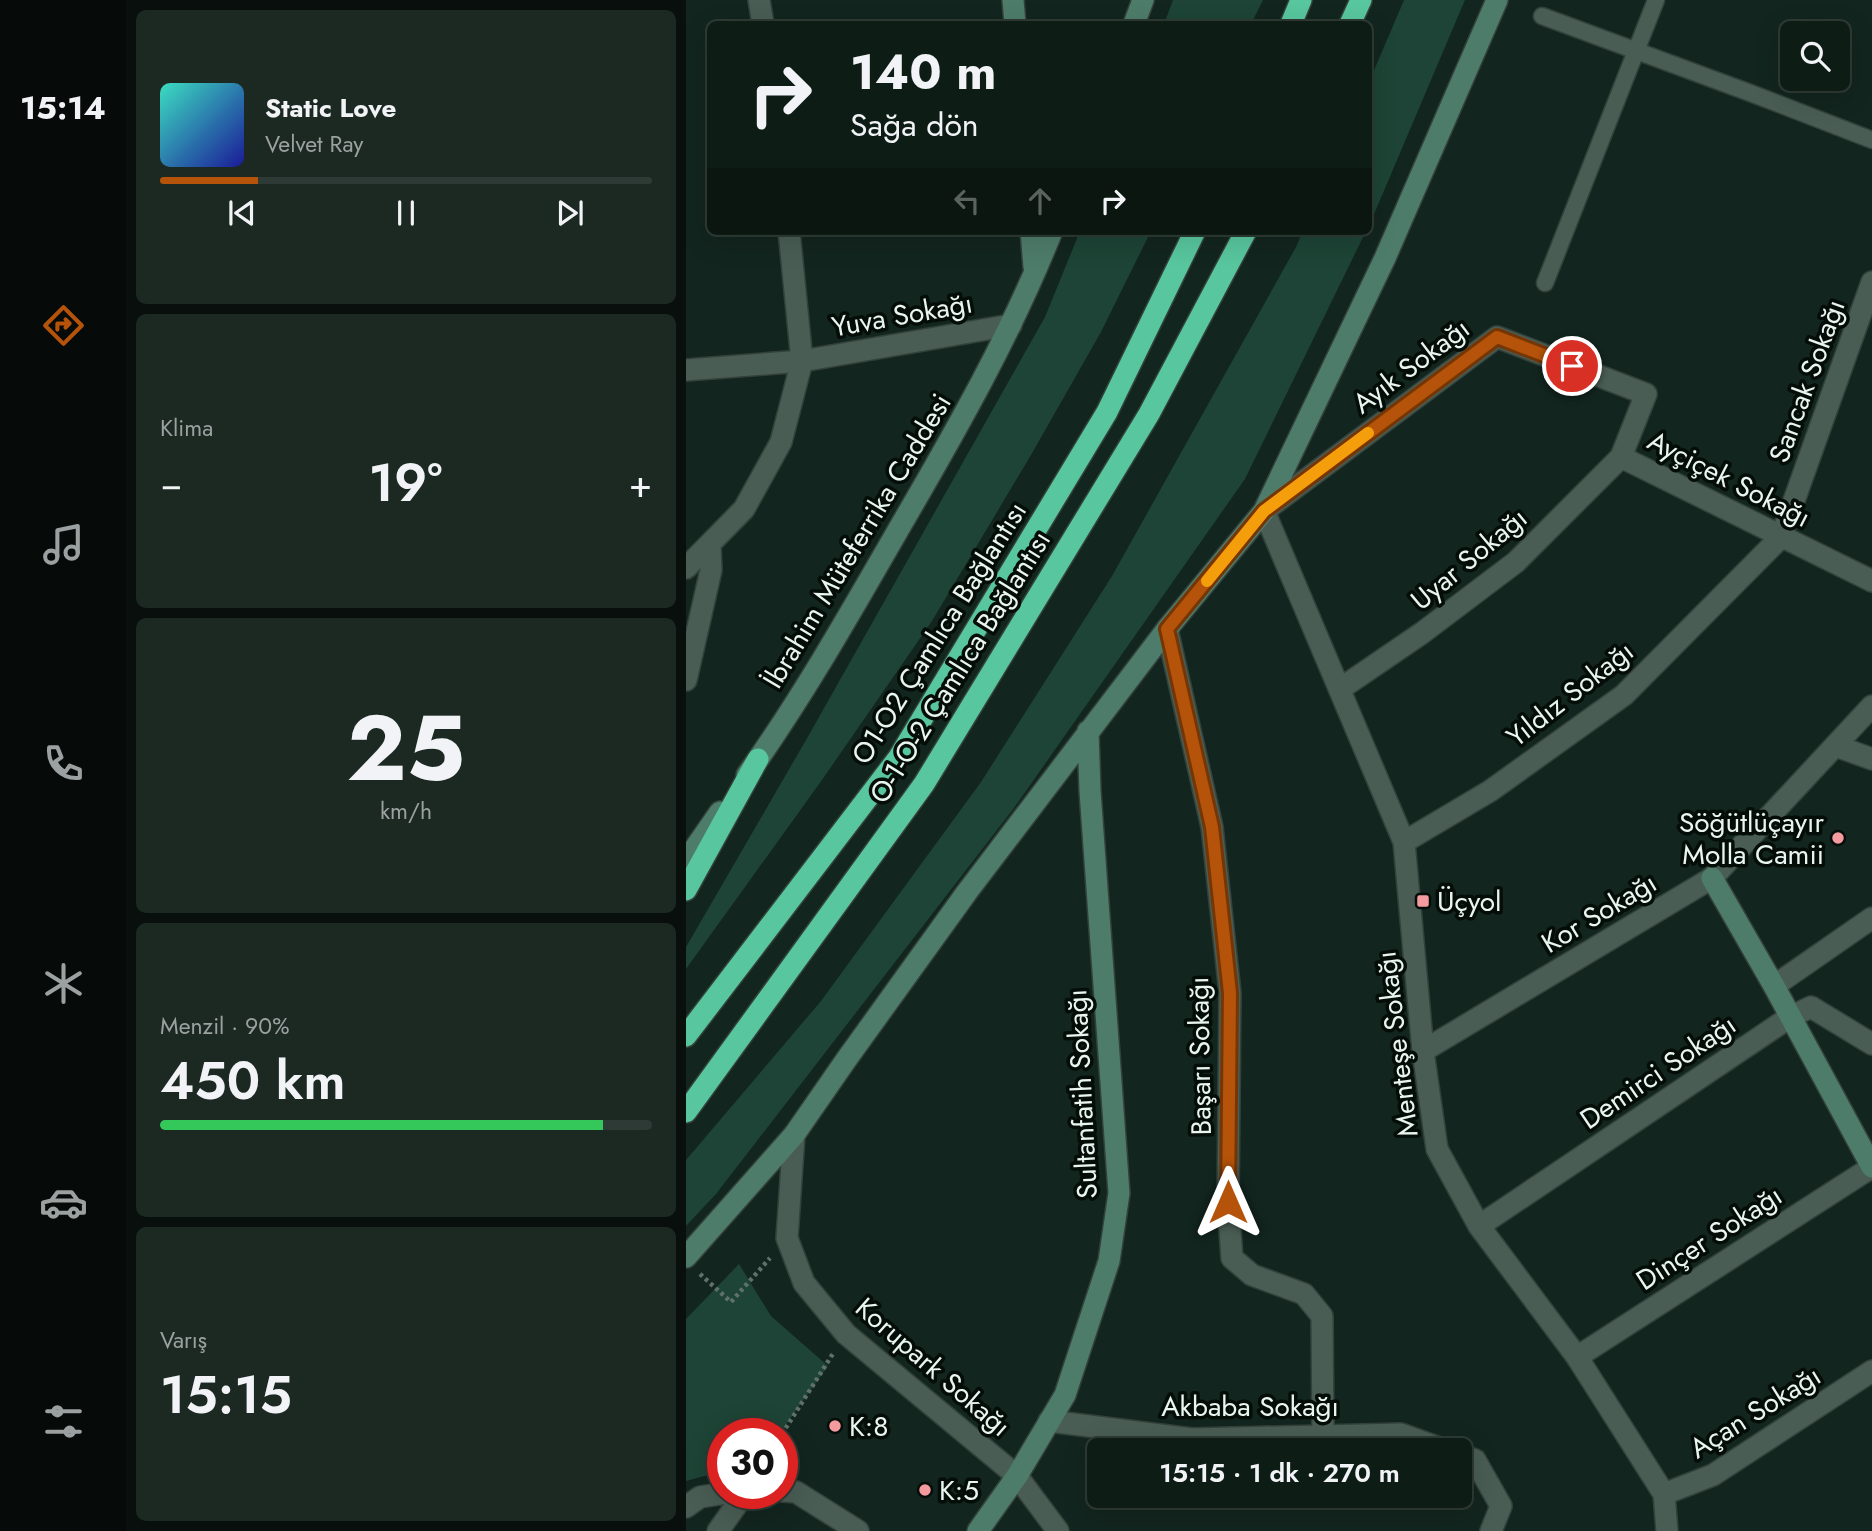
<!DOCTYPE html>
<html lang="tr">
<meta charset="utf-8">
<style>
:root{--surface:#0e1c16;--page:#1c2923;--text:#f1f3f6;--muted:#9ba1a1;--line:#2e3a35;--accent:#b45309}
body{margin:0;font-family:Jost,sans-serif;background:var(--page);color:var(--text);height:100vh;display:flex;flex-direction:column;font-size:26px;white-space:nowrap}
*{box-sizing:border-box;margin:0}
p{font-size:23px;color:var(--muted)}
.icon{flex:none;width:38px;height:38px;fill:none;stroke:currentColor;stroke-width:2;stroke-linecap:round;stroke-linejoin:round}
.map{position:relative;flex:1;overflow:hidden}
.drawer{display:flex;flex-direction:column;gap:10px;padding:10px;background:#080f0c;width:560px}
.drawer>*{flex:none}
.banner{position:absolute;left:21px;top:21px;width:665px;height:214px;border-radius:10px;box-shadow:0 7px 28px #0002,0 0 0 2px var(--line);background:#0e1c16;color:var(--text);overflow:hidden}
.fabs{position:absolute;left:1094px;top:21px;display:grid;gap:14px}
.fabs a{display:grid;place-items:center;width:70px;height:70px;border-radius:10px;background:var(--surface);box-shadow:0 7px 28px #0002,0 0 0 2px var(--line);font-size:35px}
.speed{position:absolute;left:21px;top:1418px;display:flex;gap:14px;font-size:35px;font-weight:700;text-align:center}
.speed>*{display:grid;place-content:center;width:91px;height:91px;border-radius:50%;background:var(--surface);box-shadow:0 7px 28px #0002,0 0 0 2px var(--line);line-height:1}
.speed .limit{border:10px solid #d22;background:#fff;color:#111}
.pin{position:absolute;display:grid;place-items:center;width:60px;height:60px;color:#fff;margin:-30px;border:4px solid #fff;border-radius:50%;box-shadow:0 2px 7px #0007}
.me{position:absolute;width:77px;margin:-38px;rotate:0deg;stroke-linejoin:round;filter:drop-shadow(0 0 5px #0008)}
.turn{display:flex;align-items:center;gap:24px;height:147px;padding:0 28px;font-size:32px}
.turn .icon{width:91px;height:91px;stroke-width:2.5}
.turn b{display:block;font-size:49px;line-height:60px}
.lanes{display:flex;align-items:center;height:66px;padding:0 28px;background:#0003;justify-content:center;gap:35px;direction:ltr}
.lanes .off{opacity:.35}
.big{font-size:52px;font-weight:600;line-height:1.1}
.drawer .card{flex:1;display:flex;flex-direction:column;justify-content:center;gap:10px;min-width:0;padding:0 24px;border-radius:10px;background:var(--page)}
.drawer .dial{align-items:center;gap:0}
.dial b{font-size:91px;line-height:1}
.song{display:flex;align-items:center;gap:21px}
.cover{width:84px;height:84px;border-radius:10px;background:linear-gradient(135deg,hsl(170 70% 55%),hsl(240 70% 35%))}
.played{height:7px;border-radius:4px;background:linear-gradient(90deg,var(--accent) 20%,var(--line) 20%)}
.keys{display:flex;justify-content:space-around;direction:ltr}
.heat{display:flex;justify-content:space-between;align-items:center;font-size:38px;direction:ltr}
.charge{height:10px;border-radius:5px;background:linear-gradient(90deg,#34c759 90%,var(--line) 0)}
.trip{position:absolute;left:401px;top:1438px;width:385px;height:70px;border-radius:10px;background:var(--surface);box-shadow:0 7px 28px #0002,0 0 0 2px var(--line);font-weight:600;line-height:70px;text-align:center}
main{display:flex;flex:1;min-height:0}
.menu{display:flex;flex-direction:column;width:126px;justify-content:space-around;align-items:center;background:#060b09;color:var(--muted)}
.menu .icon{width:49px;height:49px}
.menu .on{color:var(--accent)}
.menu b{font-size:32px;color:var(--text)}
.map>svg:first-child{display:block}
.green{fill:#1d4436}
.lines{fill:none;stroke-linecap:round;stroke-linejoin:round}
.lane-casing{stroke:#33413b;stroke-width:19}
.street-casing{stroke:#33413b;stroke-width:24}
.secondary-casing{stroke:#33413b;stroke-width:24}
.highway-casing{stroke:#33413b;stroke-width:24}
.path{stroke:#60706a;stroke-width:4.5;stroke-dasharray:3.5 3.5;stroke-linecap:butt}
.lane{stroke:#495d54;stroke-width:16}
.street{stroke:#495d54;stroke-width:21}
.secondary{stroke:#4e7c6a;stroke-width:21}
.highway{stroke:#58c69e;stroke-width:21}
.route-casing{stroke:#753606;stroke-width:18}
.route{stroke:#b45309;stroke-width:12}
.slow{stroke:#f59e0b;stroke-width:12}
.poi-dot{fill:#f49b9f;stroke:#050d09;stroke-width:2.5}
.labels{text-anchor:middle;dominant-baseline:central;stroke-width:7;stroke-linejoin:round;paint-order:stroke}
.street-label{font-size:28px;fill:#e9f5f0;stroke:#050d09}
.poi-label{font-size:28px;fill:#e9f5f0;stroke:#050d09;text-anchor:start}
</style>
<main>
<nav class="menu">
<b>15:14</b>
<svg class="icon on" aria-label="directions" viewBox="0 0 24 24"><path d="M12 3l9 9-9 9-9-9zM9 14v-3h6M13 9l2 2-2 2"/></svg>
<svg class="icon" aria-label="music" viewBox="0 0 24 24"><path d="M9 18V5l10-2v13"/><circle cx="6" cy="18" r="3"/><circle cx="16" cy="16" r="3"/></svg>
<svg class="icon" aria-label="phone" viewBox="0 0 24 24"><path d="M5 4h4l2 5-3 2q2 4 5 5l2-3 5 2v4C11 20 4 13 5 4z"/></svg>
<svg class="icon" aria-label="climate" viewBox="0 0 24 24"><path d="M12 3v18M4 7l16 10M4 17L20 7"/></svg>
<svg class="icon" aria-label="car" viewBox="0 0 24 24"><path d="M5 17H2v-5l4-1 3-4h7l3 4 3 1v5h-3M9 17h6M6 11h13"/><circle cx="7" cy="17" r="2"/><circle cx="17" cy="17" r="2"/></svg>
<svg class="icon" aria-label="filters" viewBox="0 0 24 24"><path d="M4 7h16M4 17h16"/><circle cx="9" cy="7" r="2"/><circle cx="15" cy="17" r="2"/></svg>
</nav>
<section class="drawer">
<div class="card">
<div class="song"><i class="cover"></i><div><b>Static Love</b><p>Velvet Ray</p></div></div>
<div class="played"></div>
<div class="keys"><svg class="icon" aria-label="previous" viewBox="0 0 24 24"><path d="M18 5L8 12l10 7zM5 5v14"/></svg><svg class="icon" aria-label="pause" viewBox="0 0 24 24"><path d="M8 5v14M16 5v14"/></svg><svg class="icon" aria-label="next" viewBox="0 0 24 24"><path d="M6 5l10 7-10 7zM19 5v14"/></svg></div>
</div>
<div class="card"><p>Klima</p>
<div class="heat"><a>−</a><b class="big">19°</b><a>+</a></div>
</div>
<div class="card dial"><b>25</b><p>km/h</p></div>
<div class="card"><p>Menzil · 90%</p><b class="big">450 km</b><div class="charge"></div></div>
<div class="card"><p>Varış</p><b class="big">15:15</b></div>
</section>
<div class="map">
<svg width="1186" height="1531" viewBox="0 0 1186 1531">
<rect width="100%" height="100%" fill="#12251e"/>
<path class="green" d="M 487,0 L 577,0 L 565,24 L 478,24 Z
M 718,0 L 779,0 L 683,226 L 683,82 Z
M 394,231 L 465,231 L 415,332 L 345,455 L 246,621 L 136,780 L 0,969 L 0,947 L 120,740 L 359,317 Z
M 617,231 L 680,231 L 559,479 L 328,808 L 30,1194 L 0,1226 L 0,1160 L 135,1001 L 295,782 L 426,576 L 610,247 Z
M 53,1264 L 85,1316 L 142,1366 L 94,1433 L 37,1433 L 37,1471 L 0,1481 L 0,1319 Z"/>
<g class="lines">
<defs>
<path id="lane" d="M 856,16 L 1067,94 L 1186,140
M 859,283 L 970,0"/>
<path id="street" d="M 73,0 L 77,24
M 0,370 L 116,361 L 325,325
M 0,568 L 58,509 L 95,442 L 116,361 L 103,231
M 481,629 L 526,827 L 544,993 L 542,1202 L 546,1258 L 566,1275 L 618,1294 L 636,1316 L 637,1436
M 0,680 L 25,570 L 24,545
M 654,689 L 736,633 L 830,562 L 935,457
M 1150,746 L 1186,759
M 718,842 L 804,791 L 938,695 L 1095,537 L 1186,282
M 1088,986 L 1186,918
M 737,1051 L 1026,878 L 1186,706
M 108,1135 L 101,1238 L 118,1283 L 160,1334 L 331,1476 L 372,1531
M 793,1226 L 1104,1017 L 1125,1007 L 1186,1044
M 891,1357 L 1186,1167
M 363,1421 L 506,1439 L 715,1434 L 762,1451
M 774,1455 L 789,1460 L 815,1506 L 805,1531
M 96,1491 L 110,1492 L 172,1531
M 978,1494 L 1027,1475 L 1186,1371
M 0,1507 L 14,1497 L 40,1493
M 32,1531 L 59,1493
M 981,1531 L 978,1494 L 891,1357 L 793,1226 L 751,1149 L 737,1051 L 718,842 L 578,511 L 811,337 L 960,394 L 935,457 L 1186,581"/>
<path id="secondary" d="M 327,0 L 329,24
M 448,24 L 457,0
M 345,231 L 348,267
M 61,775 C 118,695 166,610 215,525 C 271,429 325,334 366,231
M 0,861 L 34,812
M 1026,878 L 1088,986 L 1186,1167
M 0,1257 L 108,1135 L 160,1060 L 281,892 L 481,629 L 578,511 L 699,258 L 811,0
M 292,1531 L 331,1476 L 379,1395 L 423,1261 L 433,1193 L 404,791 L 402,731"/>
<path id="highway" d="M 605,24 L 615,0
M 664,24 L 675,0
M 0,890 L 72,759
M 0,1036 L 213,757 L 421,412 L 509,231
M 0,1112 L 238,784 L 463,414 L 560,231"/>
</defs>
<use href="#lane" class="lane-casing"/>
<use href="#street" class="street-casing"/>
<use href="#secondary" class="secondary-casing"/>
<use href="#highway" class="highway-casing"/>
<path class="path" d="M 14,1274 L 45,1302 L 84,1258
M 96,1434 L 148,1352"/>
<use href="#lane" class="lane"/>
<use href="#street" class="street"/>
<use href="#secondary" class="secondary"/>
<use href="#highway" class="highway"/>
</g>
<g class="lines">
<defs>
<path id="route" d="M 542,1202 L 544,993 L 526,827 L 481,629 L 578,511 L 811,337 L 886,366"/>
</defs>
<use href="#route" class="route-casing"/>
<use href="#route" class="route"/>
<path class="slow" d="M 521,581 L 578,511 L 682,433"/>
</g>
<g class="poi-dot">
<circle cx="1152" cy="838" r="7"/>
<rect x="730" y="894" width="14" height="14" rx="3.5"/>
<circle cx="149" cy="1426" r="7"/>
<circle cx="239" cy="1490" r="7"/>
</g>
<g class="labels">
<g class="street-label">
<text transform="translate(216 315) rotate(-10)">Yuva Sokağı</text>
<text transform="translate(725 366) rotate(-37)">Ayık Sokağı</text>
<text transform="translate(1121 381) rotate(-70)">Sancak Sokağı</text>
<text transform="translate(1043 479) rotate(27)">Ayçiçek Sokağı</text>
<text transform="translate(171 541) rotate(-59)">İbrahim Müteferrika Caddesi</text>
<text transform="translate(783 559) rotate(-40)">Uyar Sokağı</text>
<text transform="translate(253 633) rotate(-58)">O1-O2 Çamlıca Bağlantısı</text>
<text transform="translate(274 667) rotate(-58)">O-1-O-2 Çamlıca Bağlantısı</text>
<text transform="translate(884 694) rotate(-38)">Yıldız Sokağı</text>
<text transform="translate(913 913) rotate(-31)">Kor Sokağı</text>
<text transform="translate(711 1044) rotate(-97)">Menteşe Sokağı</text>
<text transform="translate(514 1056) rotate(-91)">Başarı Sokağı</text>
<text transform="translate(972 1072) rotate(-34)">Demirci Sokağı</text>
<text transform="translate(396 1094) rotate(-93)">Sultanfatih Sokağı</text>
<text transform="translate(1023 1238) rotate(-33)">Dinçer Sokağı</text>
<text transform="translate(247 1367) rotate(41)">Korupark Sokağı</text>
<text x="564" y="1406">Akbaba Sokağı</text>
<text transform="translate(1069 1412) rotate(-32)">Açan Sokağı</text>
</g>
<g class="poi-label">
<text x="1138" y="822" text-anchor="end">Söğütlüçayır<tspan x="1138" dy="32">Molla Camii</tspan></text>
<text x="751" y="901">Üçyol</text>
<text x="163" y="1426">K:8</text>
<text x="253" y="1490">K:5</text>
</g>
</g>
</svg>
<div class="fabs">
<a><svg class="icon" aria-label="search" viewBox="0 0 24 24"><circle cx="10" cy="10" r="6"/><path d="M15 15l6 6"/></svg></a>
</div>
<div class="speed"><div class="limit">30</div></div>
<div class="pin" style="left:886px;top:366px;background:#d93025"><svg class="icon" aria-label="arrive" viewBox="0 0 24 24"><path d="M6 21V4h12l-3 4 3 4H6"/></svg></div>
<svg class="me" style="left:542px;top:1202px" viewBox="-20 -20 40 40"><path d="M0-17L14 15 0 8-14 15z" fill="#b45309" stroke="#fff" stroke-width="4"/></svg>
<div class="trip">15:15 · 1 dk · 270 m</div>
<div class="banner">
<div class="turn"><svg class="icon" aria-label="right" viewBox="0 0 24 24"><path d="M7 20v-9h11M14 6l5 5-5 5"/></svg><div><b>140 m</b>Sağa dön</div></div>
<div class="lanes"><svg class="icon off" aria-label="left" viewBox="0 0 24 24"><path d="M17 20v-9H6M10 6l-5 5 5 5"/></svg><svg class="icon off" aria-label="ahead" viewBox="0 0 24 24"><path d="M12 20V5M6 11l6-6 6 6"/></svg><svg class="icon" aria-label="right" viewBox="0 0 24 24"><path d="M7 20v-9h11M14 6l5 5-5 5"/></svg></div>
</div>
</div>
</main>
